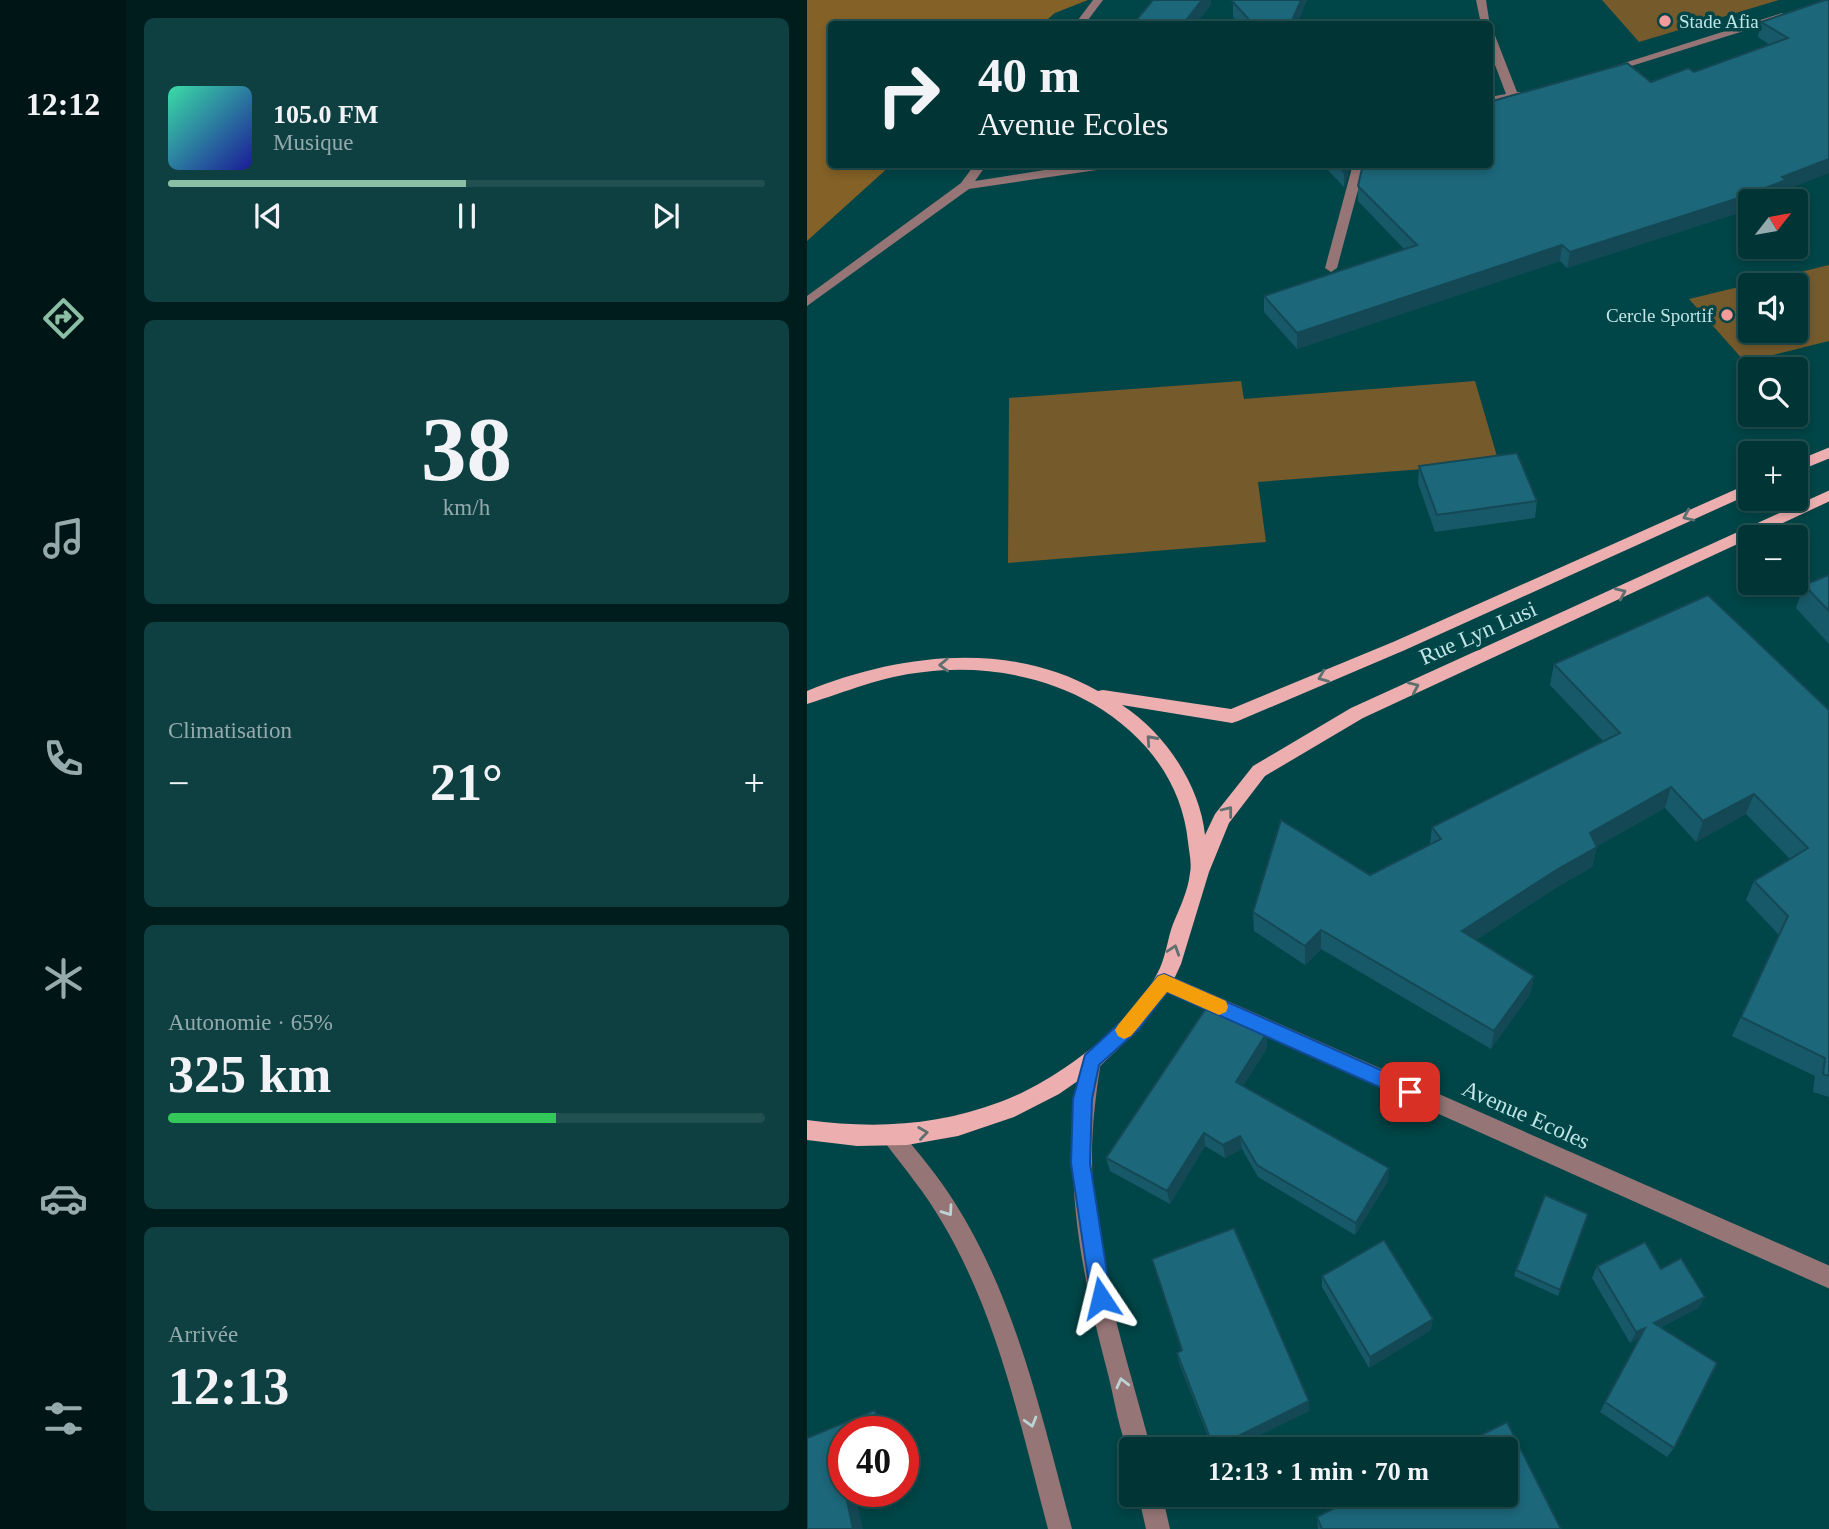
<!DOCTYPE html>
<html lang="fr">
<meta charset="utf-8">
<style>
:root{--surface:#003435;--page:#0e3f41;--text:#f1f3f6;--muted:#95aaad;--line:#224f50;--accent:#8abfa5}
body{margin:0;font-family:"Times New Roman",serif;background:var(--page);color:var(--text);height:100vh;display:flex;flex-direction:column;font-size:26px;white-space:nowrap}
*{box-sizing:border-box;margin:0}
p{font-size:23px;color:var(--muted)}
.icon{flex:none;width:38px;height:38px;fill:none;stroke:currentColor;stroke-width:2;stroke-linecap:round;stroke-linejoin:round}
.map{position:relative;flex:1;overflow:hidden}
.details{display:flex;flex-direction:column;gap:18px;padding:18px;background:#001d1d;width:681px}
.details>*{flex:none}
.top-card{position:absolute;left:21px;top:21px;width:665px;height:147px;border-radius:7px;box-shadow:0 4px 10px #0003,0 0 0 2px var(--line);background:#003435;color:var(--text);overflow:hidden}
.needle{width:46px;rotate:59deg}
.buttons{position:absolute;left:931px;top:189px;display:grid;gap:14px}
.buttons a{display:grid;place-items:center;width:70px;height:70px;border-radius:7px;background:var(--surface);box-shadow:0 4px 10px #0003,0 0 0 2px var(--line);font-size:35px}
.speed{position:absolute;left:21px;top:1416px;display:flex;gap:14px;font-size:35px;font-weight:700;text-align:center}
.speed>*{display:grid;place-content:center;width:91px;height:91px;border-radius:50%;background:var(--surface);box-shadow:0 4px 10px #0003,0 0 0 2px var(--line);line-height:1}
.speed .limit{border:10px solid #d22;background:#fff;color:#111}
.pin{position:absolute;display:grid;place-items:center;width:60px;height:60px;color:#fff;margin:-30px;border-radius:14px;box-shadow:0 4px 10px #0006}
.me{position:absolute;width:77px;margin:-38px;rotate:350deg;stroke-linejoin:round;filter:drop-shadow(0 0 5px #0008)}
.turn{display:flex;align-items:center;gap:24px;height:147px;padding:0 35px;font-size:32px}
.turn .icon{width:91px;height:91px;stroke-width:2.5}
.turn b{display:block;font-size:49px;line-height:60px}
.big{font-size:52px;font-weight:700;line-height:1.1}
.details .widget{flex:1;display:flex;flex-direction:column;justify-content:center;gap:10px;min-width:0;padding:0 24px;border-radius:10px;background:var(--page)}
.details .dial{align-items:center;gap:0}
.dial b{font-size:91px;line-height:1}
.song{display:flex;align-items:center;gap:21px}
.cover{width:84px;height:84px;border-radius:10px;background:linear-gradient(135deg,hsl(160 70% 55%),hsl(240 70% 35%))}
.played{height:7px;border-radius:4px;background:linear-gradient(90deg,var(--accent) 50%,var(--line) 50%)}
.keys{display:flex;justify-content:space-around;direction:ltr}
.heat{display:flex;justify-content:space-between;align-items:center;font-size:38px;direction:ltr}
.charge{height:10px;border-radius:5px;background:linear-gradient(90deg,#34c759 65%,var(--line) 0)}
.trip{position:absolute;left:312px;top:1437px;width:399px;height:70px;border-radius:7px;background:var(--surface);box-shadow:0 4px 10px #0003,0 0 0 2px var(--line);font-weight:700;line-height:70px;text-align:center}
main{display:flex;flex:1;min-height:0}
.tabs{display:flex;flex-direction:column;width:126px;justify-content:space-around;align-items:center;background:#001515;color:var(--muted)}
.tabs .icon{width:49px;height:49px}
.tabs .active{color:var(--accent)}
.tabs b{font-size:32px;color:var(--text)}
.map>svg:first-child{display:block}
.green{fill:#755a2c;fill-rule:evenodd}
.forest{fill:#836127}
.lines{fill:none;stroke-linecap:round;stroke-linejoin:round}
.minor{fill:#957575;fill-rule:evenodd}
.major{fill:#ecaeae;fill-rule:evenodd}
.wall{fill:#185969}
.shaded-wall{fill:#144855}
.building{fill:#1c677a;stroke:#144855;stroke-width:2}
.oneway{stroke:#5e6f70}
.oneway2{stroke:#bad4d5}
.route{fill:#1a73e8;stroke:#114b97;stroke-width:2}
.slow{fill:#f59e0b}
.poi-dot{fill:#f59b9c;stroke:#004547;stroke-width:2.5}
.labels{text-anchor:middle;dominant-baseline:central;stroke-width:7;stroke-linejoin:round;paint-order:stroke}
.far-poi-label{font-size:19px;fill:#c1e5e6;stroke:#004547;text-anchor:start}
.street-label{font-size:23px;fill:#c1e5e6;stroke:#004547}
</style>
<main>
<nav class="tabs">
<b>12:12</b>
<svg class="icon active" aria-label="directions" viewBox="0 0 24 24"><path d="M12 3l9 9-9 9-9-9zM9 14v-3h6M13 9l2 2-2 2"/></svg>
<svg class="icon" aria-label="music" viewBox="0 0 24 24"><path d="M9 18V5l10-2v13"/><circle cx="6" cy="18" r="3"/><circle cx="16" cy="16" r="3"/></svg>
<svg class="icon" aria-label="phone" viewBox="0 0 24 24"><path d="M5 4h4l2 5-3 2q2 4 5 5l2-3 5 2v4C11 20 4 13 5 4z"/></svg>
<svg class="icon" aria-label="climate" viewBox="0 0 24 24"><path d="M12 3v18M4 7l16 10M4 17L20 7"/></svg>
<svg class="icon" aria-label="car" viewBox="0 0 24 24"><path d="M5 17H2v-5l4-1 3-4h7l3 4 3 1v5h-3M9 17h6M6 11h13"/><circle cx="7" cy="17" r="2"/><circle cx="17" cy="17" r="2"/></svg>
<svg class="icon" aria-label="filters" viewBox="0 0 24 24"><path d="M4 7h16M4 17h16"/><circle cx="9" cy="7" r="2"/><circle cx="15" cy="17" r="2"/></svg>
</nav>
<section class="details">
<div class="widget">
<div class="song"><i class="cover"></i><div><b>105.0 FM</b><p>Musique</p></div></div>
<div class="played"></div>
<div class="keys"><svg class="icon" aria-label="previous" viewBox="0 0 24 24"><path d="M18 5L8 12l10 7zM5 5v14"/></svg><svg class="icon" aria-label="pause" viewBox="0 0 24 24"><path d="M8 5v14M16 5v14"/></svg><svg class="icon" aria-label="next" viewBox="0 0 24 24"><path d="M6 5l10 7-10 7zM19 5v14"/></svg></div>
</div>
<div class="widget dial"><b>38</b><p>km/h</p></div>
<div class="widget"><p>Climatisation</p>
<div class="heat"><a>−</a><b class="big">21°</b><a>+</a></div>
</div>
<div class="widget"><p>Autonomie · 65%</p><b class="big">325 km</b><div class="charge"></div></div>
<div class="widget"><p>Arrivée</p><b class="big">12:13</b></div>
</section>
<div class="map">
<svg width="1023" height="1529" viewBox="0 0 1023 1529">
<rect width="100%" height="100%" fill="#004547"/>
<path class="green" d="M 795,0 L 972,0 L 832,42 Z
M 1022,265 L 1022,341 L 938,362 L 882,299 ZM 989,285 L 989,331 L 943,331 L 943,285 Z
M 434,381 L 437,399 L 668,381 L 692,463 L 451,482 L 459,542 L 201,563 L 202,398 Z"/>
<path class="forest" d="M 0,0 L 281,0 L 248,13 L 235,24 L 24,24 L 24,164 L 84,165 L 0,241 Z"/>
<g class="lines">
<path class="minor" d="M 286,0 L 296,0 L 278,24 L 268,24 Z
M 669,0 L 679,0 L 683,26 L 674,24 Z
M 975,13 L 980,16 L 979,18 L 805,72 L 795,70 Z
M 682,30 L 687,33 L 710,92 L 721,92 L 721,96 L 682,104 L 682,97 L 699,94 L 682,49 Z
M 168,164 L 180,164 L 168,181 L 276,164 L 309,164 L 303,168 L 162,189 L 0,306 L 0,296 L 154,183 Z
M 546,164 L 558,164 L 530,268 L 524,272 L 518,268 Z
M 357,973 L 1023,1266 L 1023,1289 L 350,988 L 347,982 L 350,976 Z
M 284,1052 L 291,1054 L 294,1061 C 289,1093 285,1124 285,1157 C 285,1256 319,1354 344,1449 L 324,1449 L 324,1457 C 312,1432 308,1402 301,1374 C 272,1263 255,1176 274,1061 L 277,1054 Z
M 86,1127 L 93,1130 C 112,1154 132,1177 148,1203 C 210,1301 235,1418 265,1529 L 241,1529 C 213,1424 191,1316 135,1222 C 119,1194 98,1169 79,1144 L 76,1137 L 79,1130 Z
M 331,1494 L 355,1494 L 363,1529 L 339,1529 Z"/>
<path class="major" d="M 1023,447 L 1023,458 L 989,472 L 989,461 Z
M 943,483 L 943,494 L 598,650 L 431,721 L 425,723 L 315,705 C 358,733 393,785 398,835 L 408,814 L 446,766 L 544,708 L 1023,490 L 1023,501 L 556,718 L 458,776 L 422,823 L 402,872 L 374,964 L 362,990 L 331,1030 L 294,1065 L 252,1094 L 207,1117 L 151,1136 L 100,1145 L 50,1146 L 0,1140 L 0,1120 C 67,1129 129,1126 193,1102 C 248,1082 322,1027 350,974 C 359,958 360,940 366,924 C 373,907 381,891 383,873 C 385,863 382,852 381,842 C 375,781 337,734 286,704 C 236,675 174,665 117,672 C 75,676 39,692 0,704 L 0,691 C 91,654 202,640 291,691 L 296,690 L 424,709 L 586,642 Z"/>
</g>
<path class="wall" d="M 426,0 L 500,0 L 490,24 L 433,24 L 426,17 Z
M 1018,0 L 975,196 L 961,201 L 943,201 L 931,213 L 760,268 L 753,261 L 490,349 L 457,312 L 457,296 L 598,250 L 551,201 L 551,186 L 844,82 L 887,72 L 963,45 L 951,37 L 954,22 Z
M 515,164 L 544,164 L 537,187 Z
M 612,466 L 730,501 L 728,518 L 628,532 L 611,483 Z
M 1022,575 L 1022,644 L 989,608 L 997,585 Z
M 747,664 L 1022,710 L 1022,1097 L 1006,1092 L 1008,1076 L 925,1036 L 972,935 L 939,900 L 947,881 L 983,859 L 939,814 L 889,842 L 858,808 L 790,846 L 785,867 L 747,889 L 669,940 L 727,976 L 723,994 L 684,1049 L 514,949 L 498,965 L 447,931 L 446,912 L 563,875 L 623,844 L 625,827 L 796,741 L 743,685 Z
M 459,1034 L 460,1048 L 436,1086 L 582,1168 L 581,1181 L 548,1235 L 451,1177 L 435,1149 L 418,1158 L 398,1146 L 363,1204 L 303,1171 L 299,1158 Z
M 781,1214 L 751,1296 L 707,1276 L 709,1270 Z
M 345,1259 L 502,1411 L 424,1449 L 406,1449 L 372,1363 L 370,1353 L 374,1350 Z
M 790,1266 L 854,1269 L 898,1297 L 891,1308 L 853,1328 L 867,1448 L 860,1457 L 793,1412 L 832,1338 L 823,1343 L 785,1278 Z
M 515,1276 L 624,1330 L 562,1368 L 515,1287 Z
M 510,1517 L 754,1529 L 511,1529 Z"/>
<path class="shaded-wall" d="M 395,0 L 404,0 L 404,5 L 389,24 L 376,24 Z
M 494,0 L 500,0 L 490,24 L 484,24 Z
M 1022,159 L 1022,173 L 976,191 L 975,196 L 961,201 L 943,201 L 943,208 L 931,213 L 760,268 L 763,252 L 975,177 Z
M 539,164 L 544,164 L 537,187 L 537,172 Z
M 755,245 L 753,261 L 490,349 L 490,333 Z
M 864,787 L 858,808 L 778,853 L 783,833 Z
M 947,794 L 939,814 L 889,842 L 896,821 Z
M 790,847 L 785,867 L 747,889 L 652,951 L 655,931 L 751,869 Z
M 514,930 L 514,949 L 498,965 L 498,946 Z
M 727,976 L 723,994 L 684,1049 L 687,1031 Z
M 459,1034 L 460,1048 L 430,1096 L 429,1082 Z
M 397,1133 L 398,1146 L 363,1204 L 360,1191 Z
M 433,1136 L 435,1149 L 418,1158 L 416,1145 Z
M 582,1168 L 581,1181 L 548,1235 L 549,1223 Z
M 898,1297 L 891,1308 L 841,1334 L 847,1323 Z
M 626,1319 L 624,1330 L 562,1368 L 563,1357 Z
M 838,1328 L 832,1338 L 823,1343 L 829,1332 Z
M 502,1401 L 502,1411 L 424,1449 L 407,1449 L 407,1448 Z
M 68,1410 L 79,1423 L 81,1432 L 73,1432 Z
M 38,1491 L 54,1491 L 48,1493 L 56,1529 L 46,1529 Z"/>
<path class="building" d="M 346,0 L 395,0 L 376,24 L 333,24 L 331,18 Z
M 426,0 L 494,0 L 484,23 L 445,23 L 425,1 Z
M 1018,0 L 1022,0 L 1022,159 L 975,177 L 979,180 L 935,197 L 763,252 L 755,245 L 490,333 L 457,296 L 610,245 L 551,186 L 556,164 L 682,164 L 682,102 L 820,63 L 844,82 L 881,68 L 887,72 L 981,38 L 954,22 Z
M 530,164 L 539,164 L 537,172 Z
M 710,453 L 730,501 L 630,515 L 612,466 Z
M 1022,575 L 1022,611 L 997,585 Z
M 901,595 L 1022,710 L 1022,1076 L 1016,1074 L 1018,1058 L 934,1017 L 981,916 L 947,881 L 1001,848 L 947,794 L 896,821 L 864,787 L 783,833 L 790,847 L 751,869 L 655,931 L 727,976 L 687,1031 L 514,930 L 498,946 L 446,912 L 474,820 L 563,875 L 634,839 L 625,827 L 813,733 L 747,664 Z
M 401,1005 L 459,1034 L 429,1082 L 582,1168 L 549,1223 L 450,1165 L 433,1136 L 416,1145 L 397,1133 L 360,1191 L 299,1158 Z
M 738,1195 L 781,1214 L 753,1290 L 709,1270 Z
M 427,1228 L 502,1401 L 407,1448 L 370,1353 L 375,1350 L 345,1259 Z
M 577,1240 L 626,1319 L 563,1357 L 515,1276 Z
M 838,1242 L 854,1269 L 874,1258 L 898,1297 L 847,1323 L 910,1363 L 867,1448 L 798,1402 L 838,1328 L 829,1332 L 790,1266 Z
M 68,1410 L 73,1432 L 37,1432 L 37,1491 L 38,1491 L 46,1529 L 0,1529 L 0,1438 Z
M 700,1422 L 754,1529 L 515,1529 L 510,1517 L 554,1494 L 698,1494 L 698,1449 L 646,1449 Z"/>
<defs><path id="oneway-chevron" d="M-2-3.5L2.5 0L-2 3.5" fill="none" stroke-width="1.6" stroke-linecap="round" stroke-linejoin="round" transform="scale(1.75)"/></defs>
<g class="oneway">
<use href="#oneway-chevron" transform="translate(881 516) rotate(156)"/>
<use href="#oneway-chevron" transform="translate(814 593) rotate(-24)"/>
<use href="#oneway-chevron" transform="translate(137 665) rotate(178)"/>
<use href="#oneway-chevron" transform="translate(516 677) rotate(158)"/>
<use href="#oneway-chevron" transform="translate(607 687) rotate(-24)"/>
<use href="#oneway-chevron" transform="translate(344 740) rotate(-132)"/>
<use href="#oneway-chevron" transform="translate(421 811) rotate(-52)"/>
<use href="#oneway-chevron" transform="translate(367 950) rotate(-72)"/>
<use href="#oneway-chevron" transform="translate(116 1133) rotate(-8)"/>
</g>
<g class="oneway2">
<use href="#oneway-chevron" transform="translate(141 1211) rotate(55)"/>
<use href="#oneway-chevron" transform="translate(315 1383) rotate(-104)"/>
<use href="#oneway-chevron" transform="translate(224 1422) rotate(74)"/>
</g>
<path class="route" d="M 357,974 L 610,1086 L 613,1092 L 610,1098 L 603,1100 L 597,1098 L 360,992 L 332,1029 L 292,1065 L 285,1099 L 283,1163 L 304,1298 L 301,1305 L 294,1308 L 287,1305 L 284,1298 L 264,1163 L 266,1099 L 278,1055 L 319,1017 L 351,976 Z"/>
<path class="slow" d="M 357,974 L 419,1001 L 421,1007 L 419,1012 L 412,1015 L 360,992 L 324,1036 L 317,1039 L 311,1036 L 308,1030 L 311,1025 L 351,976 Z"/>
<g class="poi-dot">
<circle cx="858" cy="21" r="7"/>
<circle cx="920" cy="315" r="7"/>
</g>
<g class="labels">
<g class="far-poi-label">
<text x="872" y="21">Stade Afia</text>
<text x="906" y="315" text-anchor="end">Cercle Sportif</text>
</g>
<g class="street-label">
<text transform="translate(671 633) rotate(-24)">Rue Lyn Lusi</text>
<text transform="translate(719 1115) rotate(24)">Avenue Ecoles</text>
</g>
</g>
</svg>
<div class="buttons">
<a><svg class="needle" viewBox="-14 -14 28 28"><path d="M0-13l5 13h-10z" fill="#e53935"/><path d="M0 13l5-13h-10z" fill="#95aaad"/></svg></a>
<a><svg class="icon" aria-label="sound" viewBox="0 0 24 24"><path d="M4 9h4l5-4v14l-5-4H4zM17 9q2 3 0 6"/></svg></a>
<a><svg class="icon" aria-label="search" viewBox="0 0 24 24"><circle cx="10" cy="10" r="6"/><path d="M15 15l6 6"/></svg></a>
<a>+</a>
<a>−</a>
</div>
<div class="speed"><div class="limit">40</div></div>
<div class="pin" style="left:603px;top:1092px;background:#d93025"><svg class="icon" aria-label="arrive" viewBox="0 0 24 24"><path d="M6 21V4h12l-3 4 3 4H6"/></svg></div>
<svg class="me" style="left:294px;top:1298px" viewBox="-20 -20 40 40"><path d="M0-17L14 15 0 8-14 15z" fill="#1a73e8" stroke="#fff" stroke-width="4"/></svg>
<div class="trip">12:13 · 1 min · 70 m</div>
<div class="top-card">
<div class="turn"><svg class="icon" aria-label="right" viewBox="0 0 24 24"><path d="M7 20v-9h11M14 6l5 5-5 5"/></svg><div><b>40 m</b>Avenue Ecoles</div></div>
</div>
</div>
</main>
